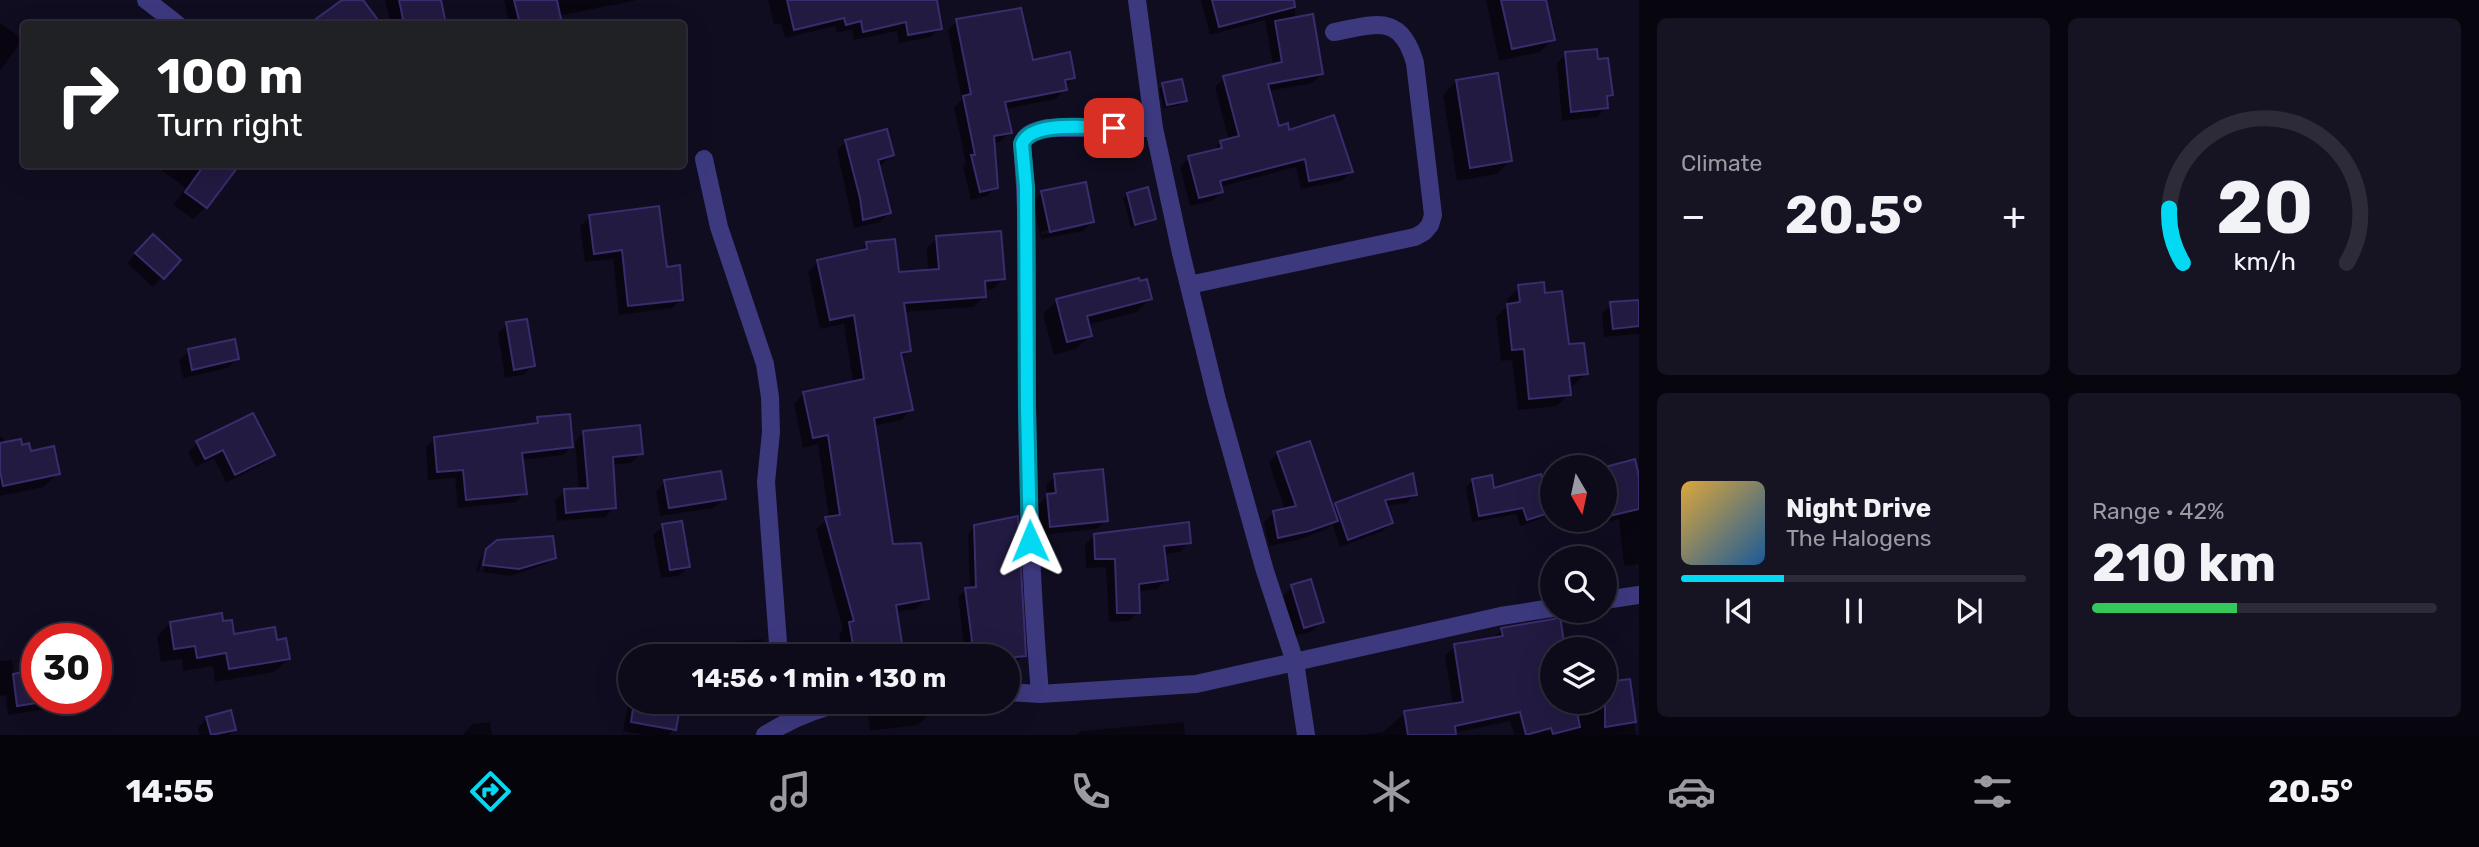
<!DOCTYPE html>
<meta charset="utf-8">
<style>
:root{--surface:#0d0a19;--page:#161322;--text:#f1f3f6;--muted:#9a9aa2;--line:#2d2b38;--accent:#04d9f4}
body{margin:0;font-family:Rubik,sans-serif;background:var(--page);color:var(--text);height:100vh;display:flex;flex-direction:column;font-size:26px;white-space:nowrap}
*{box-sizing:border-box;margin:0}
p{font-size:23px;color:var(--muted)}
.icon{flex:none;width:38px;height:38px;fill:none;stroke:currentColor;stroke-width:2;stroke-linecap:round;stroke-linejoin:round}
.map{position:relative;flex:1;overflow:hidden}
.side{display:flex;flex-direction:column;gap:18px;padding:18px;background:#07060e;width:840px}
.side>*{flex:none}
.hud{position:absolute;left:21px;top:21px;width:665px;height:147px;border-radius:7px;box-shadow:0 7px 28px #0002,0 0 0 2px var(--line);background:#202124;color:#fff;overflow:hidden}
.needle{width:46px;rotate:171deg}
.tools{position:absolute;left:1540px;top:455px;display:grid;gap:14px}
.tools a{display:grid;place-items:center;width:77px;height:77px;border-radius:50%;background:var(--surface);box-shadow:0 7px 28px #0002,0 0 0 2px var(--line);font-size:35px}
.speed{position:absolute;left:21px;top:623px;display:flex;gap:14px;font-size:35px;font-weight:700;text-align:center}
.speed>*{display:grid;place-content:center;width:91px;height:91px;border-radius:50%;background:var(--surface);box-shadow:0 7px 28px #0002,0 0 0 2px var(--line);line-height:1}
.speed .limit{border:10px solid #d22;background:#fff;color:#111}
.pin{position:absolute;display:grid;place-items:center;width:60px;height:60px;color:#fff;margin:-30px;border-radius:14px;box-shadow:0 4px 10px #0006}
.me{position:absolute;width:77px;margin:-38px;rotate:359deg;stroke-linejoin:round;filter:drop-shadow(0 0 5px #0008)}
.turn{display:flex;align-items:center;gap:24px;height:147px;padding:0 21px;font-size:32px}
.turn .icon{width:91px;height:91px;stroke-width:2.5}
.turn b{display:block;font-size:49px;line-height:60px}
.big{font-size:52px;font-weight:700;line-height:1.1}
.side .widget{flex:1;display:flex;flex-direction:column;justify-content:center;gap:10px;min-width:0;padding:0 24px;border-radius:10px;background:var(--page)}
.side .dial{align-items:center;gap:0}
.dial svg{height:182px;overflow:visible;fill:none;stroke:var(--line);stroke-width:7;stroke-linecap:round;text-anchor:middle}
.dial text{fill:var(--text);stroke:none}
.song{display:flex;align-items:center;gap:21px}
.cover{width:84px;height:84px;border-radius:10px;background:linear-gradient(135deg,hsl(40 70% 55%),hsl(210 70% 35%))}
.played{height:7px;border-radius:4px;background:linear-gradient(90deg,var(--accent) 30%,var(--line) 30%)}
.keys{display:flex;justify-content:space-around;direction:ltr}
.heat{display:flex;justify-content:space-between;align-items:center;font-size:38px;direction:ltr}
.charge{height:10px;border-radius:5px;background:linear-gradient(90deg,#34c759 42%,var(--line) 0)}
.side .tiles{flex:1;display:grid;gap:18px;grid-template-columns:repeat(2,1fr)}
.trip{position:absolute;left:618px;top:644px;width:402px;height:70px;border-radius:35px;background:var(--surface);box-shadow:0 7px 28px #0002,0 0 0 2px var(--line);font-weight:700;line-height:70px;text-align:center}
.menu{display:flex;height:112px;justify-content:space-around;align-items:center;background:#05040a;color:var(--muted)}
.menu .icon{width:49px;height:49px}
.menu .current{color:var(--accent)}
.menu b{font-size:32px;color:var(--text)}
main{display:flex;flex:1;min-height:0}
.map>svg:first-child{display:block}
.shadow{fill:#0007;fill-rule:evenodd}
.building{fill:#221a41;stroke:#3a2c6d;stroke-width:2}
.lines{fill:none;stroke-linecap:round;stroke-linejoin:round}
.street{stroke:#3d397f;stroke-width:18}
.route-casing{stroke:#038d9f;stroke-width:18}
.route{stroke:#04d9f4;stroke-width:12}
</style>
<main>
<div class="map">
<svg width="1639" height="735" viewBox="0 0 1639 735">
<rect width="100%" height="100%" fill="#110d21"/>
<path class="shadow" d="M 345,0 L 361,0 L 379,24 L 312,24 Z
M 385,0 L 439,0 L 444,24 L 405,24 L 404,17 L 391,24 Z
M 504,0 L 638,0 L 558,16 L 560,24 L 509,24 Z
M 768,0 L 935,0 L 940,28 L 931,37 L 899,43 L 897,31 L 854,40 L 852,29 L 837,33 L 835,26 L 785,38 L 781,23 L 774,25 Z
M 1201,0 L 1294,0 L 1296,19 L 1322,74 L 1312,83 L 1268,91 L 1278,128 L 1351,172 L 1342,181 L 1301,189 L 1296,167 L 1220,187 L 1221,192 L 1212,201 L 1190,206 L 1180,167 L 1189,158 L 1212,152 L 1221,142 L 1229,141 L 1215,87 L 1224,78 L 1273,66 L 1265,20 L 1210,35 Z
M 1486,0 L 1544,0 L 1553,39 L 1540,52 L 1499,61 Z
M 957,21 L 1031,62 L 1073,77 L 1056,99 L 1005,109 L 1010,132 L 1000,142 L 993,143 L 996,187 L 987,196 L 971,200 L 963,166 L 966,163 L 954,107 L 962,100 L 948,30 Z
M 0,23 L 23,39 L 0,71 Z
M 1566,54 L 1596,61 L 1611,94 L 1606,100 L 1606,108 L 1597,117 L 1562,121 L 1557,63 Z
M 1456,81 L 1511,160 L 1497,174 L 1457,181 L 1443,95 Z
M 1163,85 L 1185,100 L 1181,105 L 1163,108 L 1159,89 Z
M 846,141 L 892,155 L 883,164 L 878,166 L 889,213 L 880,222 L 854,228 L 837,151 Z
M 153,164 L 238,165 L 206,207 L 193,219 L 173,205 L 186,188 Z
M 1042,193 L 1092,222 L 1083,231 L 1041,239 L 1033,201 ZM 1084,223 L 1084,226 L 1041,235 L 1041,232 Z
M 1128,194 L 1154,219 L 1150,223 L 1131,228 L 1123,198 Z
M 590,217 L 665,269 L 681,299 L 672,308 L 619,315 L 613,259 L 585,262 L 580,226 Z
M 937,238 L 1003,279 L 993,289 L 984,290 L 984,296 L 974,307 L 904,312 L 909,351 L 901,359 L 911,410 L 901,420 L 873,426 L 891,546 L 927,598 L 917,609 L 895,612 L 902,656 L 843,656 L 839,634 L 843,630 L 816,529 L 829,518 L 818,444 L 803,448 L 794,404 L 804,393 L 853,383 L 844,324 L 820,329 L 808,272 L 818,261 L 857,253 L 867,243 L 898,274 L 928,272 L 927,248 Z
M 144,245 L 179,260 L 153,287 L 127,263 Z
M 1519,287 L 1544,295 L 1567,346 L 1586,373 L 1574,385 L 1568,386 L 1569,394 L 1557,406 L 1518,410 L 1512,360 L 1501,361 L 1496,317 L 1508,305 L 1507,299 Z
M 1150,298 L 1137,312 L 1087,325 L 1090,335 L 1076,349 L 1054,355 L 1043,314 L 1057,300 Z
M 1639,302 L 1639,334 L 1604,337 L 1602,314 L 1611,304 Z
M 507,324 L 533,366 L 523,375 L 505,378 L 498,333 Z
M 189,351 L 237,359 L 228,368 L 183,378 L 179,360 Z
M 253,415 L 273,455 L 263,464 L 226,483 L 214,458 L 196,467 L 188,452 L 197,443 Z
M 538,419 L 571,447 L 563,455 L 521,460 L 525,493 L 516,502 L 458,508 L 455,478 L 428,480 L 426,447 L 434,438 L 532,425 Z
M 584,432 L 641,453 L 631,463 L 612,465 L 614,508 L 605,517 L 557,521 L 555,500 L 565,491 L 579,490 L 575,442 Z
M 0,437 L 3,437 L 4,444 L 21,447 L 58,473 L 44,487 L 0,496 Z
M 1278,453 L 1332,509 L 1336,505 L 1415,494 L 1407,503 L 1385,506 L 1391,523 L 1383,531 L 1340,547 L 1332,524 L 1327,529 L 1298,540 L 1269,546 L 1264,522 L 1273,513 L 1285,510 L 1269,463 Z
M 1633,458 L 1639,483 L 1639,564 L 1624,566 L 1619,519 L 1588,527 L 1586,520 L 1605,520 L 1605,469 L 1618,465 L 1623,460 Z
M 1055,476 L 1106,520 L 1097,529 L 1041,535 L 1038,505 L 1047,496 L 1046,485 Z
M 1473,480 L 1550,511 L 1543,518 L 1520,526 L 1516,514 L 1472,522 L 1466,487 Z
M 665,482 L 724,498 L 714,508 L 660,516 L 656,491 Z
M 1016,518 L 1024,655 L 1016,662 L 1008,663 L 1008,656 L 948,656 L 955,647 L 964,645 L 958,597 L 966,590 L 970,590 L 968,534 L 975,526 Z
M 663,526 L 688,566 L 679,576 L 661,578 L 653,535 Z
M 1094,535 L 1189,542 L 1180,552 L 1163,554 L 1166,580 L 1157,589 L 1137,592 L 1138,612 L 1129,621 L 1109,622 L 1106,567 L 1086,568 L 1085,545 Z
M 488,550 L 554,557 L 546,564 L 510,576 L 483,572 Z
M 483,555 L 479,572 L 476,571 L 480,559 Z
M 1292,587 L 1322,621 L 1313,631 L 1295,636 L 1283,596 Z
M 1559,619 L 1564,649 L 1552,649 L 1552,702 L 1605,702 L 1605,671 L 1607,671 L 1609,684 L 1628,681 L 1636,735 L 1514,735 L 1510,721 L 1454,733 L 1454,735 L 1361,735 L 1383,732 L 1405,713 L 1453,705 L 1445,656 L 1455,646 L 1491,640 L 1502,629 Z
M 170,623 L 222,623 L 233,636 L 275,642 L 288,659 L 274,672 L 215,682 L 213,666 L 183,671 L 182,659 L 161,662 L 157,637 Z
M 763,639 L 764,656 L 724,656 L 723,651 L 732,642 Z
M 12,660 L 14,675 L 37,698 L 69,698 L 61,707 L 8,715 L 6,695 L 0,696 L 0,661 Z
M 630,693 L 630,702 L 679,702 L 674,729 L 669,735 L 644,735 L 623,731 Z
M 866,702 L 927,702 L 929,714 L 918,725 L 870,731 Z
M 207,718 L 234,730 L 229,735 L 200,735 L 198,728 Z
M 490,722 L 492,735 L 463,735 L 472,724 Z
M 1184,722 L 1185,735 L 1076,735 L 1080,731 Z"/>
<path class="building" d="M 342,0 L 363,0 L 381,24 L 309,24 Z
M 399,0 L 441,0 L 446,24 L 404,24 Z
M 514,0 L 557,0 L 562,24 L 520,24 Z
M 787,0 L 937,0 L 942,29 L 908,35 L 906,22 L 863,32 L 861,21 L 846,25 L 844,18 L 794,30 Z
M 1212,0 L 1294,0 L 1295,7 L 1219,27 Z
M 1501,0 L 1546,0 L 1555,40 L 1512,49 Z
M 1021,8 L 1033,60 L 1070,52 L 1075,78 L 1065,80 L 1067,90 L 1005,102 L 1012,133 L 994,136 L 998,188 L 980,192 L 971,155 L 975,155 L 963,96 L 971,94 L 956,19 Z
M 1313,14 L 1323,74 L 1268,84 L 1279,126 L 1288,123 L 1289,130 L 1334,115 L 1353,172 L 1309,181 L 1305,159 L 1220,181 L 1223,192 L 1199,198 L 1188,156 L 1222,148 L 1220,141 L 1239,136 L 1223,76 L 1282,62 L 1275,21 Z
M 1597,49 L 1598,59 L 1608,58 L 1613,95 L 1607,96 L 1608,108 L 1571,112 L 1565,52 Z
M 1498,73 L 1512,161 L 1470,168 L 1456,80 Z
M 1182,79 L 1187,101 L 1167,105 L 1162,83 Z
M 887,129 L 894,155 L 878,160 L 891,213 L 863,220 L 860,198 L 845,140 Z
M 205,164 L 240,164 L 207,208 L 185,192 Z
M 1086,182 L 1094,222 L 1050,232 L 1041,191 Z
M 1148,187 L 1156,219 L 1135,225 L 1127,193 Z
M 659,206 L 667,267 L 680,265 L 683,300 L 628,306 L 622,250 L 594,254 L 589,215 Z
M 1001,231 L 1005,279 L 985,281 L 986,297 L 904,303 L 911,351 L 901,353 L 913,410 L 874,418 L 893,544 L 921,543 L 929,599 L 896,605 L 904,656 L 855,656 L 849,622 L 854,621 L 825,517 L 840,515 L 828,435 L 813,438 L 803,392 L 864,379 L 854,315 L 830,320 L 817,260 L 867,249 L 866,242 L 895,239 L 899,272 L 939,269 L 936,236 Z
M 153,234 L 181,260 L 164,279 L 135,253 Z
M 1139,278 L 1140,281 L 1147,279 L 1152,299 L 1087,316 L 1092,336 L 1067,342 L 1056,299 Z
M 1544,282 L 1545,293 L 1562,291 L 1569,344 L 1584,343 L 1588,374 L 1569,376 L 1571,395 L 1529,399 L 1524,349 L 1512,350 L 1507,304 L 1520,302 L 1518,285 Z
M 1639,300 L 1639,326 L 1613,329 L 1610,302 Z
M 527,319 L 535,366 L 514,370 L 506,322 Z
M 235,339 L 239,359 L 192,370 L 188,349 Z
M 253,413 L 275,455 L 235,475 L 223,450 L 205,459 L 196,441 Z
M 570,414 L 573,447 L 522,453 L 527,494 L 466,500 L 463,470 L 437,472 L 434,437 L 538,423 L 537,417 Z
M 640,425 L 643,454 L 613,457 L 616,508 L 566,513 L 564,489 L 588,488 L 583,431 Z
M 21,439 L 22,445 L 29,443 L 31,451 L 54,446 L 60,474 L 3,486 L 0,471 L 0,443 Z
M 1310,441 L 1338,521 L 1309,531 L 1278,538 L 1273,511 L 1296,506 L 1277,452 Z
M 1635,459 L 1639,476 L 1639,509 L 1605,517 L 1605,467 Z
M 1103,469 L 1108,521 L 1050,527 L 1047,494 L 1056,493 L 1054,474 Z
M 721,471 L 726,499 L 669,508 L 664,480 Z
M 1413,473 L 1417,495 L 1385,500 L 1393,523 L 1348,540 L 1335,503 Z
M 1541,474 L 1552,512 L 1527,520 L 1523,508 L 1479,516 L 1472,479 L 1492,475 L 1494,488 Z
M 1018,516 L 1026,656 L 1008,658 L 1008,656 L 974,656 L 965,588 L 976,587 L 974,525 Z
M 682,521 L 690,567 L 670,570 L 662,524 Z
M 1189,522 L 1191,543 L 1164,546 L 1168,580 L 1139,584 L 1140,613 L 1117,613 L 1115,559 L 1095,559 L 1094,534 Z
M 553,536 L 556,558 L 519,569 L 483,565 L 486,549 L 497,540 Z
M 1311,579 L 1324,622 L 1304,628 L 1291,585 Z
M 222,613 L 223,621 L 232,620 L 234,634 L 275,627 L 277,640 L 286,638 L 290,659 L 229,669 L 226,653 L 197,658 L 195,646 L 174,649 L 170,622 Z
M 1560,616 L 1565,649 L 1552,649 L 1552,702 L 1575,702 L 1580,727 L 1553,734 L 1551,728 L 1526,735 L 1520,712 L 1455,726 L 1456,735 L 1408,735 L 1404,711 L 1463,702 L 1454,644 L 1503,636 L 1501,628 L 1554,619 Z
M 33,670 L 34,678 L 37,678 L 37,703 L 17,706 L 13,674 Z
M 1630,679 L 1636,722 L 1605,727 L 1605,682 Z
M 634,702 L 681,702 L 676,730 L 631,722 Z
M 231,710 L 236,730 L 211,735 L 206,717 Z"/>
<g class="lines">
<path class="street" d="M 146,0 L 177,24
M 1137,0 L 1154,128 L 1181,253 L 1217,400 L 1265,571 L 1295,662 L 1306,735
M 704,159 L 719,227 L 765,364 L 770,397 L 771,432 L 766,482 L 779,656
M 1189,285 L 1415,237 L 1424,232 L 1430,225 L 1433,215 L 1415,63 C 1401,13 1376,24 1334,32
M 1605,600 L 1639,595
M 1008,692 L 1040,694 L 1196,684 L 1501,616 L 1552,608
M 1040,694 C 1032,598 1028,502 1027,406 C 1026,319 1030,231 1022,144 C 1026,132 1036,131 1047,128 L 1154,128
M 786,702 L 789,720
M 765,735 C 791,719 818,707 848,702"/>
</g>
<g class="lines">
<defs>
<path id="route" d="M 1030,541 L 1027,407 L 1026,187 L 1022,144 C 1031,120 1092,128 1114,128"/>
</defs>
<use href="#route" class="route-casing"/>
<use href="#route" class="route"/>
</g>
</svg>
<div class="tools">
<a><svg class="needle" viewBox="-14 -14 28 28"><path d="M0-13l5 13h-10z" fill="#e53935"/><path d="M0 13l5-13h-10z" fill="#9a9aa2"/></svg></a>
<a><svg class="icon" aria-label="search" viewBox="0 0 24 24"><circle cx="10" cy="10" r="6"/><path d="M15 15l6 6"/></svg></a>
<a><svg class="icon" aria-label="layers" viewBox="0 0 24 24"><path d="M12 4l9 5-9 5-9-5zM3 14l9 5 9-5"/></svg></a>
</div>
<div class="speed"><div class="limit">30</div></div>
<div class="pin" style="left:1114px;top:128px;background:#d93025"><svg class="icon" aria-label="arrive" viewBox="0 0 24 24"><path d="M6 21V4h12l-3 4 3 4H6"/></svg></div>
<svg class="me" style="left:1030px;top:541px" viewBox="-20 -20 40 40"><path d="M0-17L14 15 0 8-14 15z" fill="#04d9f4" stroke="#fff" stroke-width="4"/></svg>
<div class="trip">14:56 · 1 min · 130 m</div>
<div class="hud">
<div class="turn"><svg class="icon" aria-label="right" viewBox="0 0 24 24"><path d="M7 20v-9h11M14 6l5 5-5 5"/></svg><div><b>100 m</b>Turn right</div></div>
</div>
</div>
<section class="side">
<div class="tiles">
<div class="widget"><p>Climate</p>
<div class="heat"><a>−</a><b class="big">20.5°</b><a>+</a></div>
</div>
<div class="widget dial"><svg viewBox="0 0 100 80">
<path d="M14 69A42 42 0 1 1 86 69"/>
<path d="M14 69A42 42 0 0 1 8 45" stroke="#04d9f4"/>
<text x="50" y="56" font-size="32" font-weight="700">20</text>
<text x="50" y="72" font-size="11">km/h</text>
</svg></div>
<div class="widget">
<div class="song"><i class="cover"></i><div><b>Night Drive</b><p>The Halogens</p></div></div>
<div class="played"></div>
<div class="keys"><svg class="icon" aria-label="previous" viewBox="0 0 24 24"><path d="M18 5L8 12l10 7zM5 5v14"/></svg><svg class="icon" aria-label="pause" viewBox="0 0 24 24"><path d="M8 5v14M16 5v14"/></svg><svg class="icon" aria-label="next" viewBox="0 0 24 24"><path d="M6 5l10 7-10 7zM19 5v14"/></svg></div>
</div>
<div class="widget"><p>Range · 42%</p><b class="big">210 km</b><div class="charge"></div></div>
</div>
</section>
</main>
<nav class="menu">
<b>14:55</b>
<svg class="icon current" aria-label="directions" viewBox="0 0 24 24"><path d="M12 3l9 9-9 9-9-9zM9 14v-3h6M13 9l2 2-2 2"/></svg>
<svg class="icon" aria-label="music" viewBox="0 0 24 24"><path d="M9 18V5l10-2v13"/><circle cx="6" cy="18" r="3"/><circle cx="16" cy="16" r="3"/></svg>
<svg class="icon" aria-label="phone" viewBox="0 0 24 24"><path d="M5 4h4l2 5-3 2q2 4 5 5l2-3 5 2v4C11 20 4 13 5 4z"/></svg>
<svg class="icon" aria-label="climate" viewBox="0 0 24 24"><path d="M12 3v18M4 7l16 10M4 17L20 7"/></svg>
<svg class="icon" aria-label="car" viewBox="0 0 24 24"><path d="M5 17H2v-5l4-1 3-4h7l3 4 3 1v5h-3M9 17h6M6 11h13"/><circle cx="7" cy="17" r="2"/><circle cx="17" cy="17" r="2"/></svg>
<svg class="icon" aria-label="filters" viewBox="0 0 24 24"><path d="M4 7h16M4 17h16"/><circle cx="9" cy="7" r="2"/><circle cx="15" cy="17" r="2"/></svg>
<b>20.5°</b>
</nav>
